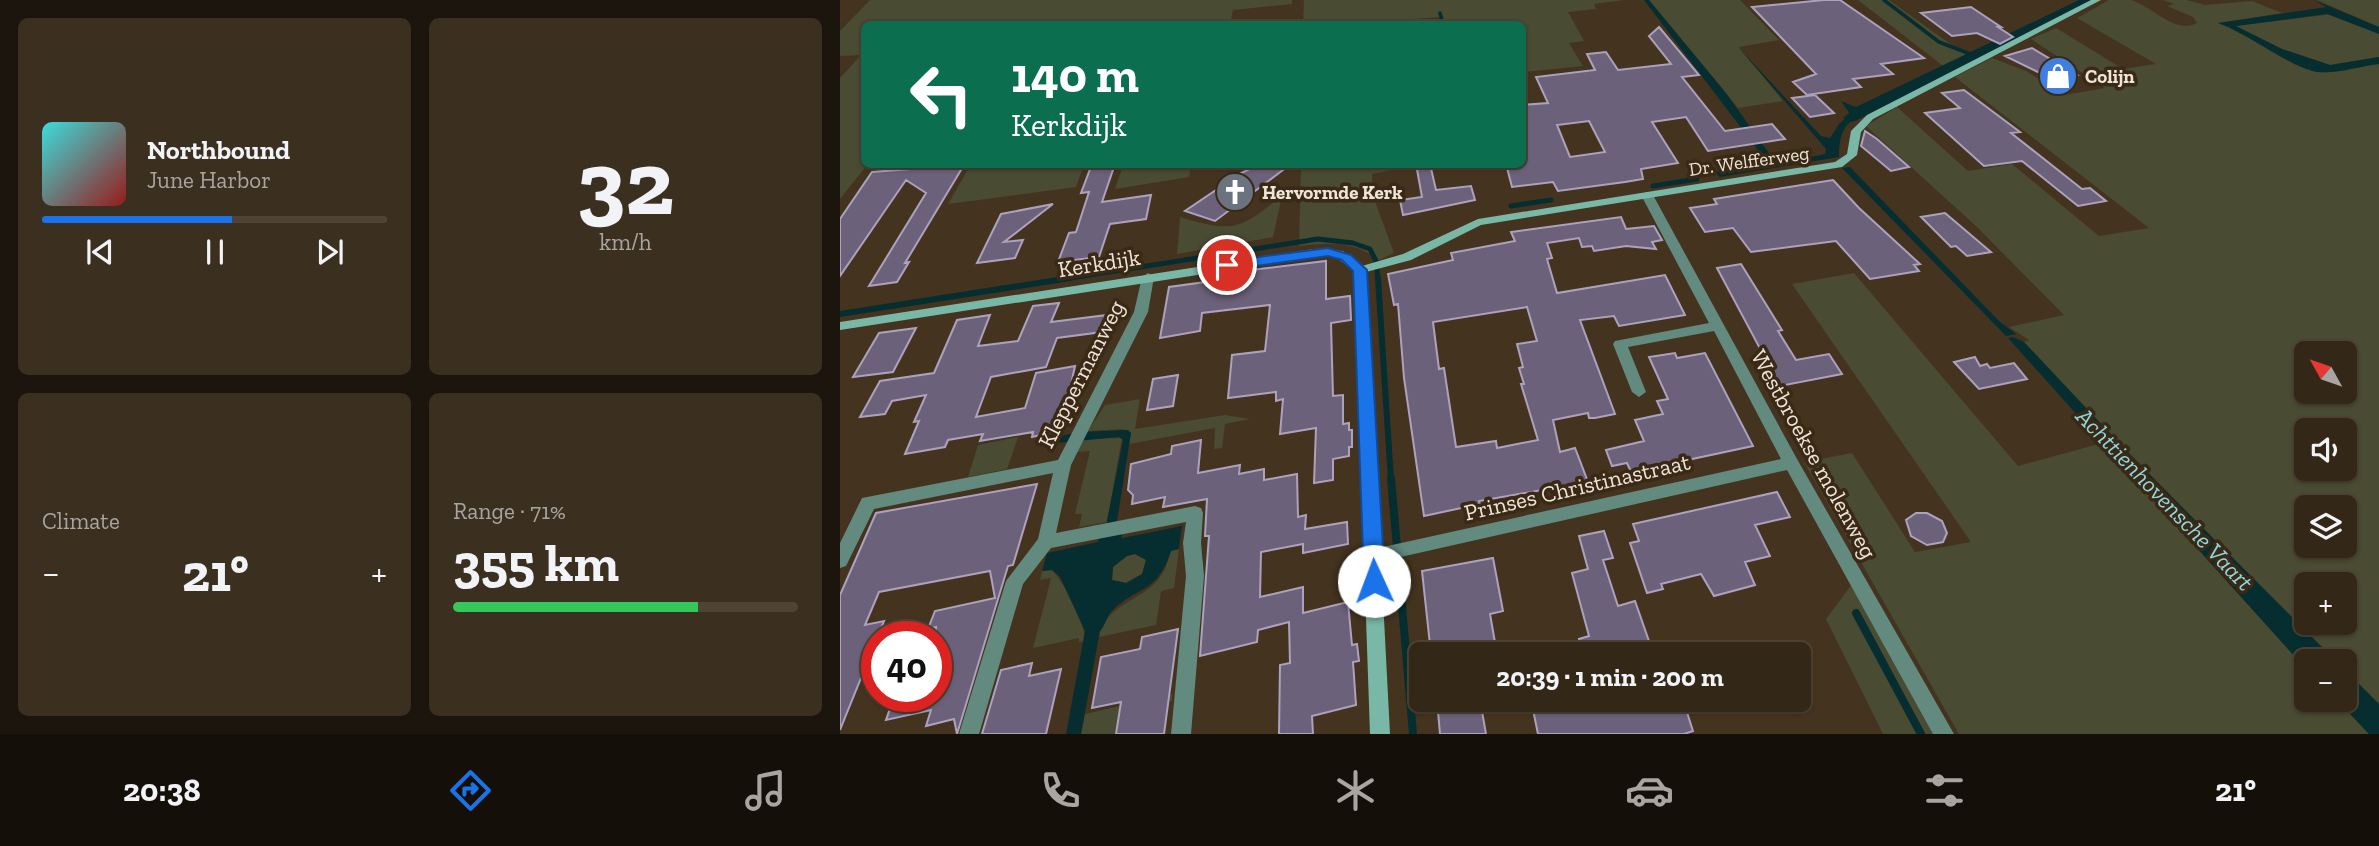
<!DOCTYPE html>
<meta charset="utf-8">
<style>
:root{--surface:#332717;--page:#3b2f20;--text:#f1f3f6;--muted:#a9a5a1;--line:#4e4436;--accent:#1a73e8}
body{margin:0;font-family:"Zilla Slab",serif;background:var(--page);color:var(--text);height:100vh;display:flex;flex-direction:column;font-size:26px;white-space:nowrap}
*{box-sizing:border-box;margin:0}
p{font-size:23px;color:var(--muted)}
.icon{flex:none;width:38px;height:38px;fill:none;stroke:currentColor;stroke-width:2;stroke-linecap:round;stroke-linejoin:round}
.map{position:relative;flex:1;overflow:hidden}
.sheet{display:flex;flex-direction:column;gap:18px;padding:18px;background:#1c150d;width:840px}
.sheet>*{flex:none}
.hud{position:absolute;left:21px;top:21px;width:665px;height:147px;border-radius:10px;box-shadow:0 2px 5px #0004,0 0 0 2px var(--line);background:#0b6e4f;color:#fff;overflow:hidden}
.needle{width:46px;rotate:310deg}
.buttons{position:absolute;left:1454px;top:341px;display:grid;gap:14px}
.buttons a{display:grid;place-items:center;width:63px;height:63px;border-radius:10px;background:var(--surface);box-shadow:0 2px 5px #0004,0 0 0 2px var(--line);font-size:35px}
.speed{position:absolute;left:21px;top:621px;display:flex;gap:14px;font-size:35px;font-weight:700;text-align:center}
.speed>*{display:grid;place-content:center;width:91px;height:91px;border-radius:50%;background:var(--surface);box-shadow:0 2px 5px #0004,0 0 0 2px var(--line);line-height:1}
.speed .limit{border:10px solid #d22;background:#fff;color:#111}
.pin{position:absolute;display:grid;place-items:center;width:60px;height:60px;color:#fff;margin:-30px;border:4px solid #fff;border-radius:50%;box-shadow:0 2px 7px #0007}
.me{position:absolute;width:77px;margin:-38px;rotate:358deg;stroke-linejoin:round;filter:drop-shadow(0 0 5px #0008)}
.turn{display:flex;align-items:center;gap:24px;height:147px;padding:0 35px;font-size:32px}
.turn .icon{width:91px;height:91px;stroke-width:2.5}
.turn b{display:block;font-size:49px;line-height:60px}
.big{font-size:52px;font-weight:700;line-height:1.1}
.sheet .widget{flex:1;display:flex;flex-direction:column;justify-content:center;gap:10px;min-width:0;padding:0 24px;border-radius:10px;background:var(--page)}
.sheet .dial{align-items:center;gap:0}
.dial b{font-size:91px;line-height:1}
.song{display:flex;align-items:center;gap:21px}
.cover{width:84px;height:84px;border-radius:10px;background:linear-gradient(135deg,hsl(180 70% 55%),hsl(0 70% 35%))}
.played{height:7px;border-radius:4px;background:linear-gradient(90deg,var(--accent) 55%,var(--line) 55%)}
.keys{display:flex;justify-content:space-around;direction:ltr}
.heat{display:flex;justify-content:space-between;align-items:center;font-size:38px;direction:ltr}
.charge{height:10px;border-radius:5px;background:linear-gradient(90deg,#34c759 71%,var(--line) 0)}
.sheet .tiles{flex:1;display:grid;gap:18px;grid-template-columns:repeat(2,1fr)}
.trip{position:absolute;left:569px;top:642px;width:402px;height:70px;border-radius:10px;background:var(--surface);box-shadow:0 2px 5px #0004,0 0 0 2px var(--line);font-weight:700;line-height:70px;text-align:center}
.tab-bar{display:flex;height:112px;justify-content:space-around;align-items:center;background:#141009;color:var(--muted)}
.tab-bar .icon{width:49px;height:49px}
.tab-bar .current{color:var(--accent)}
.tab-bar b{font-size:32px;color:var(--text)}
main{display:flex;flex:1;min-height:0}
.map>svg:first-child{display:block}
.green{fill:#494b32;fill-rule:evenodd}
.water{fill:#062e31;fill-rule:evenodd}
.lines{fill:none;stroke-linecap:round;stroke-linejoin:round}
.stream-far3{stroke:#062e31;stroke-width:3.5}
.stream-far2{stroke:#062e31;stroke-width:5}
.stream-far1{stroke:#062e31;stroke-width:6}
.stream{stroke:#062e31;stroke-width:8}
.canal{fill:#062e31;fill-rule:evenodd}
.building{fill:#6b617a;stroke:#aca2bd;stroke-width:2;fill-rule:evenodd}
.street{fill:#638a7f;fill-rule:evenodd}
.secondary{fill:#79b8a7;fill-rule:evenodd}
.route{fill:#1a73e8;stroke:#114b97;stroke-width:2}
.labels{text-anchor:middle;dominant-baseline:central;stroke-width:7;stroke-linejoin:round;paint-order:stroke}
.far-poi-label{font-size:19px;font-weight:bold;fill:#efe4d8;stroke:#392915;text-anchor:start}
.far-street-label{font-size:19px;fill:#efe4d8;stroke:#392915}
.street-label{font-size:23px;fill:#efe4d8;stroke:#392915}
.water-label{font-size:24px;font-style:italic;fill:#8ed7de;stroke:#392915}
</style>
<main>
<section class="sheet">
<div class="tiles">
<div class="widget">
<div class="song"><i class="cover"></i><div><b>Northbound</b><p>June Harbor</p></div></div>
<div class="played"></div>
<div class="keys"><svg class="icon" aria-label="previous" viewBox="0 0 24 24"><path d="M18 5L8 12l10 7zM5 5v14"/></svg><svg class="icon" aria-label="pause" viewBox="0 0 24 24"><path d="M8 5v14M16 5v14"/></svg><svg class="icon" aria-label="next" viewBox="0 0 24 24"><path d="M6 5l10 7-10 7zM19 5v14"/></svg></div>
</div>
<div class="widget dial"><b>32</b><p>km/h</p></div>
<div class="widget"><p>Climate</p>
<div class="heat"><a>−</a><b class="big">21°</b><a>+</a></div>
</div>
<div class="widget"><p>Range · 71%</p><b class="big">355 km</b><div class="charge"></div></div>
</div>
</section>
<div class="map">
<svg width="1539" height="734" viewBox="0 0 1539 734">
<rect width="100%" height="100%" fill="#44341f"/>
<path class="green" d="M 30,0 L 452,0 L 452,4 L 393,10 L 390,24 L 24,24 L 27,165 L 0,199 L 0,78 L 21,55 L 0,56 L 0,31 Z
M 464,0 L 785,0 L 754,4 L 756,9 L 728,12 L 744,41 L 729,43 L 743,66 L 683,72 L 682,24 L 603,24 L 600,17 L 562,20 L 563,24 L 463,24 Z
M 809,0 L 900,0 L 939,40 L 899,47 L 943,101 L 898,108 Z
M 1018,0 L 1049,0 L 1113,46 L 1137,55 L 1107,69 Z
M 1269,0 C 1275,0 1285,0 1291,0 C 1314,7 1333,34 1357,23 L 1353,17 L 1327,6 L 1334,4 L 1323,0 L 1346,0 L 1365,5 L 1412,1 L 1442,13 L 1379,23 C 1408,33 1451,69 1478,72 C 1497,74 1520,66 1539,64 L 1539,704 L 1505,670 L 1505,662 L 1496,661 C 1390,557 1286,451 1184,342 L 1189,340 L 1169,327 L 1224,315 L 1137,227 L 1026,126 L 1057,107 L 1128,171 L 1172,164 L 1259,236 L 1309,228 L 1115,77 L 1152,58 L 1186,71 L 1224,95 L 1265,88 L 1191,39 L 1216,28 L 1283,69 L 1316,64 L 1237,18 ZM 1466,354 L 1505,354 L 1505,392 L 1466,392 ZM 1466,430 L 1505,430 L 1505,469 L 1466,469 ZM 1466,508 L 1505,508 L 1505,546 L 1466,546 ZM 1466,584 L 1505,584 L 1505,623 L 1466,623 Z
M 1477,0 L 1539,0 L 1539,27 Z
M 1492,14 L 1539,34 L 1539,57 L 1490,65 L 1442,49 L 1394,26 Z
M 131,164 L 244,164 L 244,165 L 236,187 L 108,204 Z
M 283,165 L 283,164 L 351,165 L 349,177 L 275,189 Z
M 461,165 L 579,165 L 532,174 L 533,196 L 554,253 L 539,260 C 515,241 489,242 459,246 Z
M 442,196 L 433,237 L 337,254 L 340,217 C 394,233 398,230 442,196 Z
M 1014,273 L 1178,466 L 1262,443 L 1466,669 L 1466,700 L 1497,700 L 1529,734 L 1119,734 L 964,462 L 1012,453 L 1075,552 L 1131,542 L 952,284 Z
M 300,399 L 295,429 L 385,415 L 410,419 L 385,424 L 382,448 L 374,449 L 375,428 L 289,444 L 291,433 L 283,429 L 248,431 L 265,405 Z
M 178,437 L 167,469 L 128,477 L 138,445 Z
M 282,438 L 267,522 L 239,527 L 242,514 L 235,514 L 250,451 L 237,452 L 244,439 Z
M 339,549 L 334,588 L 321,591 L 316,625 L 259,637 C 264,606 298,602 317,581 C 325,572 328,561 331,550 Z
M 295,554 L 306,560 L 302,574 L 286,583 L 272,580 L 273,567 L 287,556 Z
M 212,570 C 223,580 246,625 245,641 L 239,642 L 239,638 L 193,648 L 211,578 L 200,580 L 202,571 Z
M 1012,584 L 1095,734 L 1043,734 L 986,619 Z
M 332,694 L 332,701 L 308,707 L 304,734 L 241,734 L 245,714 Z"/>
<path class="water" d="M 804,0 L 809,0 L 886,93 L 933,159 L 961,159 L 985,154 L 986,149 L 898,47 L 981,136 L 990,138 L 999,124 L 1010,114 L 1001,101 L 1018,108 L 1033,101 L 1037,105 C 1010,120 999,124 999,157 L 880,177 L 875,172 L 927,162 Z
M 1474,0 L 1539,27 L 1539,34 L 1487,14 L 1396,26 L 1442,49 L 1490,65 L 1539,57 L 1539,64 C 1520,66 1497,74 1478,72 C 1454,69 1407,33 1378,23 L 1486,7 Z
M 1010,167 L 1159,321 L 1176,334 L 1166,336 L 1002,168 Z
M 1173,337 L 1184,342 L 1290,455 L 1496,661 L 1466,662 L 1466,669 L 1168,338 Z
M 288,430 L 291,433 L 275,534 L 282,532 L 282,538 L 342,526 L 339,549 L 331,551 C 317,595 297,585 271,612 C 266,618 265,626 260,631 L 241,734 L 226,734 L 245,631 L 220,577 L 212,570 L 202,571 L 207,553 L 258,542 L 259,537 L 264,536 L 283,440 L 279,437 L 196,445 L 198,440 L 241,432 ZM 295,554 L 306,560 L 302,574 L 286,583 L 272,580 L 273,567 L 287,556 Z
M 1505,670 L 1539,704 L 1539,734 L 1529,734 L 1497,700 L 1505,700 Z"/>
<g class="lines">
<path class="stream-far3" d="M 1044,0 L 1099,42 L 1133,55
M 600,13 L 603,24"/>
<path class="stream-far2" d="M 813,186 L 857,179
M 671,206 L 711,200
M 218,280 L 478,239 L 513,243 L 530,249 L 536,261 L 538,280"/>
<path class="stream-far1" d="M 538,278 L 551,480
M 0,314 L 230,278"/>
<path class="stream" d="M 551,478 L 573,734
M 1016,613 L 1081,734"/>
<path class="canal" d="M 1239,0 L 1254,0 L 1015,121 L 1010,122 L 1003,118 L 1016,107 Z"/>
</g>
<path class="building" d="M 984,0 L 1000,0 L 1084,58 L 1041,64 L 1053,74 L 1013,79 L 1021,87 L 967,95 L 953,82 L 976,74 L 912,7 Z
M 1131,7 L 1161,27 L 1158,27 L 1173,37 L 1160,44 L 1137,33 L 1112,36 L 1081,13 Z
M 819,27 L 859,75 L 842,77 L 885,131 L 932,124 L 945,139 L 868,151 L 846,117 L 812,122 L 838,163 L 801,169 L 803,179 L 785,182 L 718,191 L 713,182 L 672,187 L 666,164 L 682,164 L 682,105 L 708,103 L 696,77 L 755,70 L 747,54 L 766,52 L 778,70 L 831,64 L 809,36 ZM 749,121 L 765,152 L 730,157 L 717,125 Z
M 1192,48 L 1237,75 L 1212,79 L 1165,56 Z
M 1124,90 L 1180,132 L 1171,133 L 1242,189 L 1250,188 L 1266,201 L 1238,206 L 1182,161 L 1144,166 L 1085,113 L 1120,108 L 1102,93 Z
M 975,95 L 994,113 L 970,117 L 952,98 Z
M 1025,131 L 1037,139 L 1069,167 L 1051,171 L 1021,146 Z
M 252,164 L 275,164 L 262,202 L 311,195 L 306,219 L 270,224 L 259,257 L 218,262 L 229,233 L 236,232 L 249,192 L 241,193 Z
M 420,164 L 451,164 L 375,221 L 345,211 L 401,173 Z
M 576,164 L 590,164 L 596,190 L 631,186 L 635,200 L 563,215 L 560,200 L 582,197 Z
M 124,165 L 65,263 L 69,262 L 57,282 L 29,286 L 86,193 L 66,180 L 0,276 L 0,219 L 32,172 Z
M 993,180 L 1019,208 L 1080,264 L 1074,265 L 1079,271 L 1030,279 L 996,241 L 911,252 L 893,228 L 865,232 L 850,208 L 877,204 L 874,199 Z
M 213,204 L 164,242 L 183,240 L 175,258 L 137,263 L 161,214 Z
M 1105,213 L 1151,252 L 1127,256 L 1116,246 L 1111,247 L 1081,217 Z
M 781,217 L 786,229 L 814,226 L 822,240 L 812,242 L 816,249 L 786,246 L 754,251 L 752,246 L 742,247 L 739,238 L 707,243 L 712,258 L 707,259 L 717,293 L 825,275 L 845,315 L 779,326 L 774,316 L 740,320 L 775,414 L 755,418 L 749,418 L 748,413 L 713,420 L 720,452 L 735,448 L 748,482 L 639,501 L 640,504 L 584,516 L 564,378 L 558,304 L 554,305 L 548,274 L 613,260 L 611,253 L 675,241 L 671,232 ZM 687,307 L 697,341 L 677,344 L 683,367 L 679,368 L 684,384 L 681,384 L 698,440 L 657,448 L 656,441 L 616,447 L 604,368 L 599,369 L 593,322 Z
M 486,261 L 486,299 L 510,296 L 511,320 L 491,323 L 493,396 L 503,395 L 503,424 L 509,423 L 509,430 L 512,430 L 512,447 L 509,447 L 509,456 L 493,459 L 493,480 L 474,483 L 476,428 L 440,434 L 443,399 L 436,401 L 436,392 L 388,398 L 392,355 L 425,351 L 430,305 L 362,313 L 360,331 L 320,338 L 329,287 L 402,277 L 403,271 Z
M 901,264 L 942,330 L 938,331 L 956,360 L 989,354 L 1002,374 L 940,386 L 877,268 Z
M 219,303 L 211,322 L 267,315 L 262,332 L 217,338 L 206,367 L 151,377 L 136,417 L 185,408 L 196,373 L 235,366 L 221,431 L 192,437 L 193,432 L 140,441 L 143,434 L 108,440 L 105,447 L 65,454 L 79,421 L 74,422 L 86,395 L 52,401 L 45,414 L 20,417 L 40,381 L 94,373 L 117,320 L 150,315 L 138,346 L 178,341 L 193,306 Z
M 76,328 L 53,372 L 13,377 L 39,333 Z
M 835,353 L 837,358 L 865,353 L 913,446 L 791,472 L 787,463 L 772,466 L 766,450 L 804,441 L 795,420 L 823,414 L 817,401 L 828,399 L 809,357 Z
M 1135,357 L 1140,366 L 1147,364 L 1150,368 L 1174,363 L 1187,379 L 1139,389 L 1114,362 Z
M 338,375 L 333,406 L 307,410 L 313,379 Z
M 361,440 L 358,473 L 400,465 L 399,474 L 424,469 L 424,480 L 457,474 L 458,517 L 466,515 L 465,529 L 507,522 L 508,544 L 463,553 L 463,544 L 421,552 L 420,597 L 463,587 L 463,613 L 508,602 L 512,645 L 517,644 L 519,661 L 513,662 L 516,705 L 472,716 L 473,734 L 439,734 L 440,665 L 450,663 L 449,622 L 418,630 L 417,642 L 360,656 L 369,536 L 365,536 L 367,499 L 323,507 L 325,497 L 292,504 L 293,495 L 288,490 L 291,464 L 331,454 L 332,446 Z
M 197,484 L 173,565 L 168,566 L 117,734 L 114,719 L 86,726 L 91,710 L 46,720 L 53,700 L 96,696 L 96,627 L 88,629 L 95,611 L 155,598 L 150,571 L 39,592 L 25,625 L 44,621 L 0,730 L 0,595 L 36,513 Z
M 937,492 L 950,517 L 915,525 L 930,556 L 905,562 L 915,585 L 874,596 L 861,574 L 821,584 L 823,589 L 807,593 L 790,543 L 799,541 L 793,524 Z
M 1076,513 L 1087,513 L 1102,521 L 1107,533 L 1103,542 L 1087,545 L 1071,536 L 1066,520 Z
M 764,531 L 773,558 L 763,560 L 778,606 L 795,601 L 810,644 L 794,648 L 793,643 L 744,654 L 739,639 L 749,636 L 732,573 L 748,569 L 739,536 Z
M 653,558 L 663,611 L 650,614 L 657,654 L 591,654 L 582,571 Z
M 338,629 L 324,734 L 276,734 L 281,702 L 252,708 L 261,657 L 300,649 L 302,637 Z
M 192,663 L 189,676 L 221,669 L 206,734 L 142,734 L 161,670 Z
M 597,700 L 640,700 L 646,734 L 600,734 Z
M 691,700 L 788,700 L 789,706 L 812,700 L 843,700 L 853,731 L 844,734 L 698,734 Z"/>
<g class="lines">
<path class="street" d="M 807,192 L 813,195 L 957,459 L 1114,734 L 1093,734 L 947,470 L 534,563 L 528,561 L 525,556 L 528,551 L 534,549 L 941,459 L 874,331 L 788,347 L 806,392 L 799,397 L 792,392 L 773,344 L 775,341 L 869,323 L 801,195 Z
M 308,273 L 314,277 L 308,312 L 231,465 L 216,533 L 355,506 L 361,508 L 363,513 L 361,543 L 364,576 L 351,734 L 331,734 L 346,576 L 343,543 L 346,522 L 211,548 L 183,584 L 139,734 L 119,734 L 166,581 L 198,539 L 213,473 L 34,509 L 6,566 L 0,568 L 0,543 L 22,498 L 218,460 L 294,312 L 302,277 Z"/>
<path class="secondary" d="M 1251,0 L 1261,0 L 1033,119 L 1021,132 L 1017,155 L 1002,167 L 641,225 L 571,260 L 526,272 L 550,734 L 530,734 L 514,271 L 496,257 L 474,257 L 0,330 L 0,322 L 474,249 L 503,251 L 522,266 L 563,254 L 638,219 L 995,162 L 1007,154 L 1011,131 L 1027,115 Z"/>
</g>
<path class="route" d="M 488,248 L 511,255 L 527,270 L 545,581 L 542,587 L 534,590 L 527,587 L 524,581 L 513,271 L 502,260 L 488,256 L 387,270 L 380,265 L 387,261 Z"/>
<defs>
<symbol id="shop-disc" viewBox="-11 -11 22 22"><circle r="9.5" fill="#3f7fe0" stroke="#392915"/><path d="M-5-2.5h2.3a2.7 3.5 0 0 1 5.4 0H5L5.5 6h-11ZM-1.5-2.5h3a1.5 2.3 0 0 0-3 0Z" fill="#fff"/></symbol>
<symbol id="church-disc" viewBox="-11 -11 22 22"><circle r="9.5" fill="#6b7280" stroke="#392915"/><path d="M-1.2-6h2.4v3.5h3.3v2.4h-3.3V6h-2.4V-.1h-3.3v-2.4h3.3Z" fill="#fff"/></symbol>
</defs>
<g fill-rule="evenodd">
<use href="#shop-disc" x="1196" y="54" width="44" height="44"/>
<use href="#church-disc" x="373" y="170" width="44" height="44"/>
</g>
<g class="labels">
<g class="far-poi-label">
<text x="1245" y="76">Colijn</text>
<text x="422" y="192">Hervormde Kerk</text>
</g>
<g class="far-street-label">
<text transform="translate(909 161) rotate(-8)">Dr. Welfferweg</text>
</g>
<g class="street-label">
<text transform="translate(259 263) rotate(-9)">Kerkdijk</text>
<text transform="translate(241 374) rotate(-63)">Kleppermanweg</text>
<text transform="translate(974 454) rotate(61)">Westbroekse molenweg</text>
<text transform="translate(737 487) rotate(-13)">Prinses Christinastraat</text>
</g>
<g class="water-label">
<text transform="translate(1325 499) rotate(46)">Achttienhovensche Vaart</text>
</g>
</g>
</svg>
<div class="buttons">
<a><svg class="needle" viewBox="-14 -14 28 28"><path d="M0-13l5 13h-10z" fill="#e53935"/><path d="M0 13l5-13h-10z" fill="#a9a5a1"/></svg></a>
<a><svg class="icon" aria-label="sound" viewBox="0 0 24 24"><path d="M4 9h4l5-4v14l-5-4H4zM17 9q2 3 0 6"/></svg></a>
<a><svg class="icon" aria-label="layers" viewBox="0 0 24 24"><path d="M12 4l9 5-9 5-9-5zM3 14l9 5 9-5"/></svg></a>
<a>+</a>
<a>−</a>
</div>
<div class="speed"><div class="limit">40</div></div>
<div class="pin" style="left:387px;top:265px;background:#d93025"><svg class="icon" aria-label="arrive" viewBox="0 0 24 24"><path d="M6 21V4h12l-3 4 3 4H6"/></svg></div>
<svg class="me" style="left:534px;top:581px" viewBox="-20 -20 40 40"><circle r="19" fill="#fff"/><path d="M0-13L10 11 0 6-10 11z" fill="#1a73e8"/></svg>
<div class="trip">20:39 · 1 min · 200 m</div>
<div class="hud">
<div class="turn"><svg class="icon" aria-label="left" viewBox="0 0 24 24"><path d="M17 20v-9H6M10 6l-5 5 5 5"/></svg><div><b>140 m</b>Kerkdijk</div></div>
</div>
</div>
</main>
<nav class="tab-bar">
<b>20:38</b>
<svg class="icon current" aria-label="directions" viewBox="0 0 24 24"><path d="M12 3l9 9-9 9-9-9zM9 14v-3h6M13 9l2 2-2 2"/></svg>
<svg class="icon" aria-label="music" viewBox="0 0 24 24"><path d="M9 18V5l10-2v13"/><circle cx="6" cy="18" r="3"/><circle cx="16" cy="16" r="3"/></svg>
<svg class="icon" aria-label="phone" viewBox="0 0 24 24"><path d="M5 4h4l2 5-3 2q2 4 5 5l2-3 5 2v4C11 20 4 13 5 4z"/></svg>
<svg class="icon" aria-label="climate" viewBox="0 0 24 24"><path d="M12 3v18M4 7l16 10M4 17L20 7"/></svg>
<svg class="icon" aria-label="car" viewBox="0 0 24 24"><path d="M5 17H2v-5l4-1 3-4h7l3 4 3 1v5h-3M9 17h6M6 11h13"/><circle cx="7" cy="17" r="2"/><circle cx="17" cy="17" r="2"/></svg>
<svg class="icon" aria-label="filters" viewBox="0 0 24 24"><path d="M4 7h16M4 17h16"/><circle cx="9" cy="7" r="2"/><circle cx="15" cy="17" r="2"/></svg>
<b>21°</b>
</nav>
